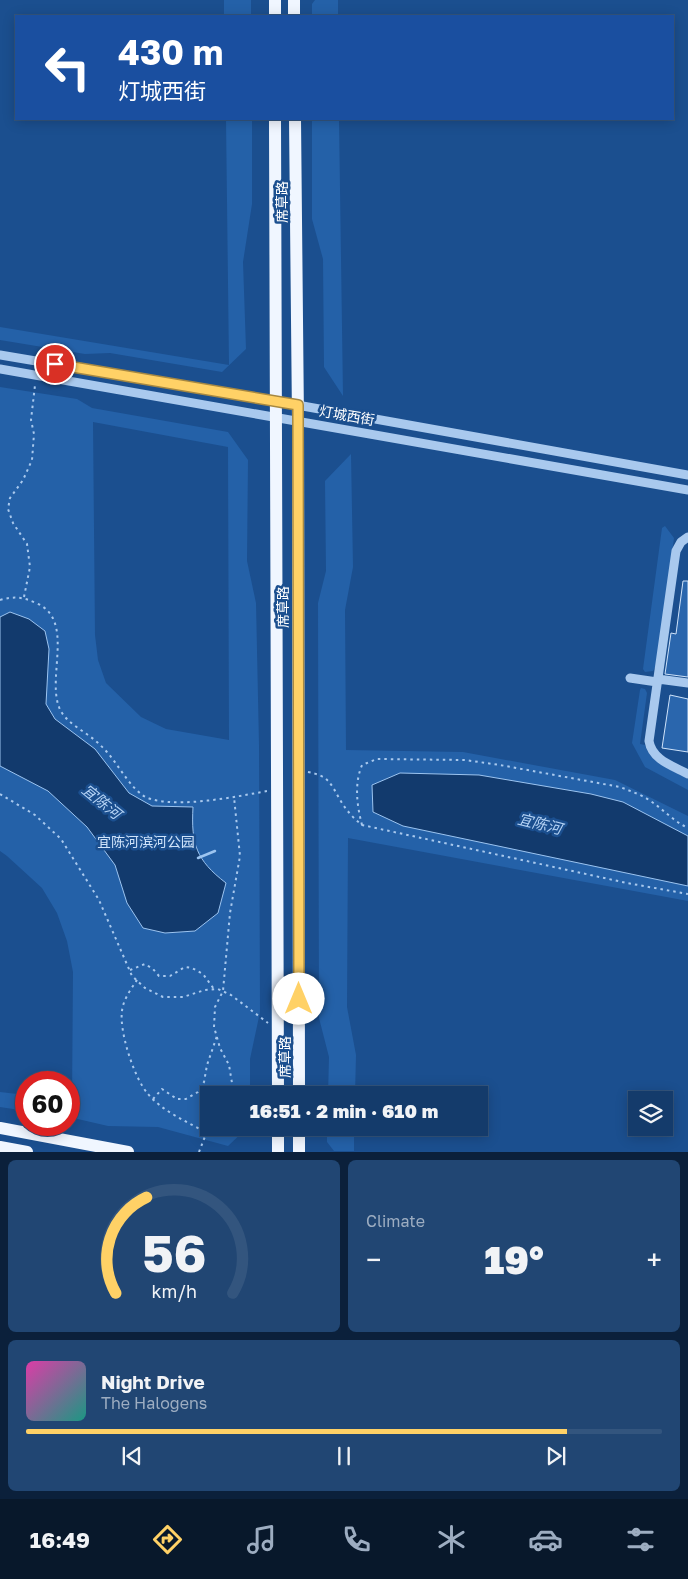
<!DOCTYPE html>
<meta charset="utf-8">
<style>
:root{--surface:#143b6b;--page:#214673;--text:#f1f3f6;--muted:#9dadc1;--line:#33557e;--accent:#ffd166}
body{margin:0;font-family:"Golos Text","Noto Sans SC",sans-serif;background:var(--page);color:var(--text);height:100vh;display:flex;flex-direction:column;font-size:19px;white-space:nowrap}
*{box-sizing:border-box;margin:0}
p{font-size:16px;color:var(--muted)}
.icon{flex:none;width:28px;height:28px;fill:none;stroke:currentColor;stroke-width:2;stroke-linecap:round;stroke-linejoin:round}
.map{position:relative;height:1152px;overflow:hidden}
.panel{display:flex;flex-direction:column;gap:8px;padding:8px;background:#0b203b;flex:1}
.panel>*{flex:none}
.guide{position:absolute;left:15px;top:15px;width:659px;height:105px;border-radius:0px;box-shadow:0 2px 12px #0003,0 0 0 1px var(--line);background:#1a4fa0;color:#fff;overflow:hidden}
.buttons{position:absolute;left:628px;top:1091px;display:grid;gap:10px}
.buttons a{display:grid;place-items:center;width:45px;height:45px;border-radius:0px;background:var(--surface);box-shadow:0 2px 12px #0003,0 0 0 1px var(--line);font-size:25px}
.speed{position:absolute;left:15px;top:1071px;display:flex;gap:10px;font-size:25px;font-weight:700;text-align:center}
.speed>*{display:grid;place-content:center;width:65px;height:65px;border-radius:50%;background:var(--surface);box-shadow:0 2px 12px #0003,0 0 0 1px var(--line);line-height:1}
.speed .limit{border:8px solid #d22;background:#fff;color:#111}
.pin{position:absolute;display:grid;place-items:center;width:42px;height:42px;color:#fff;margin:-21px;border:2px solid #fff;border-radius:50%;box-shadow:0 1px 5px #0007}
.me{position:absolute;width:55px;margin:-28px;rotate:0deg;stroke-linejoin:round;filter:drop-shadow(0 0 4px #0008)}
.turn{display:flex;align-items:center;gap:18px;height:105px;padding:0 20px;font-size:22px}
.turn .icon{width:65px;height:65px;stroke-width:2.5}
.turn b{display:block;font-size:35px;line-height:42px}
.big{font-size:38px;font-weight:800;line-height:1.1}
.panel .card{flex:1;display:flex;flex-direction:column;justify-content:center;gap:8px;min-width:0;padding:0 18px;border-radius:8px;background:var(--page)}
.panel .dial{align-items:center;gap:0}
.dial svg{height:130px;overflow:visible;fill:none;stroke:var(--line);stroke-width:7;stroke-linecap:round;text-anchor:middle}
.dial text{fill:var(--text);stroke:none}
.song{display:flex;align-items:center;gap:15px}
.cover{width:60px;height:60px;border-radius:8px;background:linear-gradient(135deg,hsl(320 70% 55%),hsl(170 70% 35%))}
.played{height:5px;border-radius:2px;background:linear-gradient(90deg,var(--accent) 85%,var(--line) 85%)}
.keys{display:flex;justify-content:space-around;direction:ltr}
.heat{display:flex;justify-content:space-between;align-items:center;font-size:28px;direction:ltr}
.panel .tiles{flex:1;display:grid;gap:8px;grid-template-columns:1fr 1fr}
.card:last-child{grid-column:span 2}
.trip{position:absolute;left:200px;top:1086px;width:288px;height:50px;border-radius:0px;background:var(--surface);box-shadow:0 2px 12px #0003,0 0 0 1px var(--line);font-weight:800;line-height:50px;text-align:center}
.tabs{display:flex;height:80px;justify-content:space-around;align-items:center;background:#08182b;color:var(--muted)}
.tabs .icon{width:35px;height:35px}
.tabs .on{color:var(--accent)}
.tabs b{font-size:22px;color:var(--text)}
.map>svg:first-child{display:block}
.green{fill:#2461a8;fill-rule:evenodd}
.water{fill:#123a6d;stroke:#9cc4f0}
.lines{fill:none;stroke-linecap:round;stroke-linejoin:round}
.stream{stroke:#9cc4f0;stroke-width:2.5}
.building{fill:#2a66ad;stroke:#cfe3fa}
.path{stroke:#a9c9ee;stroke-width:2;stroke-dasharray:2.5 4;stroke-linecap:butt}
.minor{stroke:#a9c9ee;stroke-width:9}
.major{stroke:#f0f6ff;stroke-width:12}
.route-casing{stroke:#a68842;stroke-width:12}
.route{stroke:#ffd166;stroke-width:9}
.labels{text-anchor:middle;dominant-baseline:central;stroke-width:5;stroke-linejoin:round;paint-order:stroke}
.street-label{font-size:14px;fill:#fff;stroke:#1b4f8f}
.park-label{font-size:14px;fill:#cfe3fa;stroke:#1b4f8f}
.water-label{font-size:15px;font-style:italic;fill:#b5d3f5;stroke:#1b4f8f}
</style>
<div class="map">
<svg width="688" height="1152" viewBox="0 0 688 1152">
<rect width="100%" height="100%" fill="#1b4f8f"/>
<path class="green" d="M 224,0 L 251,0 L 251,16 L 224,16 Z
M 315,0 L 338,0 L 338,16 L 312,16 L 312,4 Z
M 226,119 L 252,119 L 252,204 L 243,262 L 246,349 L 222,372 L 110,353 L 85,354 L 0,340 L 0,327 L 229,365 Z
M 312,119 L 339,119 L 343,396 L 324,367 L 323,259 L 312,219 Z
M 0,387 L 77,399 L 92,408 L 228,432 L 248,460 L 247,561 L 256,603 L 259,745 L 260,1012 L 250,1059 L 250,1095 L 209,1095 L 209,1128 L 247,1128 L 228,1146 L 158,1127 L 108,1126 L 69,1117 L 69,1101 L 72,1101 L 73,972 L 67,941 L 57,913 L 42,888 L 7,856 L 0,851 ZM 93,422 L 228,447 L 229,740 L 166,729 L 141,717 L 106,683 L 98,660 L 95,635 Z
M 351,454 L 353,567 L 345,610 L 346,750 L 463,752 L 615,780 L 688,816 L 688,901 L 348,838 L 347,1007 L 356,1055 L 355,1095 L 328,1095 L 329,1057 L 319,1018 L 318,603 L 326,571 L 325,481 Z
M 665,526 L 674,538 L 657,664 L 653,671 L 645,672 L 643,669 L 662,528 Z
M 641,688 L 645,689 L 647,693 L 640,744 L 645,745 C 650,763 673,770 688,779 L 688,790 L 645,767 L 632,743 L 640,690 Z
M 0,1092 L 26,1095 L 26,1111 L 0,1107 Z
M 327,1128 L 354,1128 L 354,1151 L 334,1151 L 327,1142 Z"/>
<path class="water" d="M 10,612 L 29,619 L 45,631 L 49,649 L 46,704 L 55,719 L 95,749 L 129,793 L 152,806 L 193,807 C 191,844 196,860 226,883 L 218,913 L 195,931 L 165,933 L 143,928 L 127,903 L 115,865 L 87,827 L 48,791 L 0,766 L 0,617 Z
M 400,773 L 479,775 L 591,794 L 623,802 L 688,836 L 688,886 L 403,826 L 373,812 L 372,785 Z"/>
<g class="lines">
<path class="stream" d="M 198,858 L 215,851"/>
</g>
<path class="building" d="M 683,581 L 688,581 L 688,677 L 665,674 L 671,633 L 676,634 Z
M 670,695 L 688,699 L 688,752 L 662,748 Z"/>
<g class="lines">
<path class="path" d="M 24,597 L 30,567 L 27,544 L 13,523 L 8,509 L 10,498 L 23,480 L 32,460 L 34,434 L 31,420 L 35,385
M 0,600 C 14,596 23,597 36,603 C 75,619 47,676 59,707 C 65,724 88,732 100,745 C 116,759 124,780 141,794 C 163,812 240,796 267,791
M 308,772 C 328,776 330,782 339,798 C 345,809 353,818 362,825 L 627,883 L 688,894
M 0,794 L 35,815 L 61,839 L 99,900 L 132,976 L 145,988 L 163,997 L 183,997 L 205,990 L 218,989 L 231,995 L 268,1023
M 362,825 C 357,806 354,784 362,765 L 377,759 L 465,760 L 500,765 L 620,787 C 630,791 640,794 649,800 C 663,809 673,821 688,828
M 130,970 L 145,964 L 153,969 L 159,976 L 170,976 L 185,967 L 192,968 L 203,974 L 214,989
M 137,980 C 131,989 123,1000 122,1011 C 119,1031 134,1078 148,1094 C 162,1111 186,1121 205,1132
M 232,1095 L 233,1089 L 229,1065 L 220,1048 L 214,1027 L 215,1007 L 223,991 L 230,913 L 240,856 L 234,797
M 153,1099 L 162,1089 L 177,1099 L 186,1099 L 198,1092 L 204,1082 L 207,1065 L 217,1036
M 199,1152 L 209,1126"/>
<path class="minor" d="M 0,355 L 297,405 L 688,475
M 0,369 L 688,490
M 688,537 L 681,542 L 676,551 L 649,741 C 652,760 673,766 688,774
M 630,678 L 657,682
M 658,679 L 688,683"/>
<path class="major" d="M 275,0 L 275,16
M 294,0 L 294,16
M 275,119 L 278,1095
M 295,119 L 298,420 L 299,1095
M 0,1128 L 128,1152
M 278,1128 L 278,1152
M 299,1128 L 299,1152
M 0,1147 L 27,1152"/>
</g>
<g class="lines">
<defs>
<path id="route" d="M 55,364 L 298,405 L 299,999"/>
</defs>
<use href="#route" class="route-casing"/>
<use href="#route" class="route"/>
</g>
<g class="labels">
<g class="street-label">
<text transform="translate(281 202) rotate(-90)">席草路</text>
<text transform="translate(347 415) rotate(10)">灯城西街</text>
<text transform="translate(282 607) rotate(-90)">席草路</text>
<text transform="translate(284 1057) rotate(-90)">席草路</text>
</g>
<g class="park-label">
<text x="146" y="841">宜陈河滨河公园</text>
</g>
<g class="water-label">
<text transform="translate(102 801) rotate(39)">宜陈河</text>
<text transform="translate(540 823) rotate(14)">宜陈河</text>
</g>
</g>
</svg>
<div class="buttons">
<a><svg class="icon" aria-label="layers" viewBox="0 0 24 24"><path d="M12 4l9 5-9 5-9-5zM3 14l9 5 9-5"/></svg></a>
</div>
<div class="speed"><div class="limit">60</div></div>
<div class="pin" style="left:55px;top:364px;background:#d93025"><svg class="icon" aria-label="arrive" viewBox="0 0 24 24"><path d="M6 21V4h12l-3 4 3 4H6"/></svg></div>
<svg class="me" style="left:299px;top:999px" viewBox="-20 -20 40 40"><circle r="19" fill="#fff"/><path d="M0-13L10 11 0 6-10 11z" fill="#ffd166"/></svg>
<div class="trip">16:51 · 2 min · 610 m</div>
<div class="guide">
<div class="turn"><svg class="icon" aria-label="left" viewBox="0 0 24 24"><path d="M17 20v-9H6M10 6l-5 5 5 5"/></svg><div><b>430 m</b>灯城西街</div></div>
</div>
</div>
<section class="panel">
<div class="tiles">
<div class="card dial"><svg viewBox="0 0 100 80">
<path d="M14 69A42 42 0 1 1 86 69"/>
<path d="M14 69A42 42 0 0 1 33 10" stroke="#ffd166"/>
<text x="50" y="56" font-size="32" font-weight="700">56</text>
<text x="50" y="72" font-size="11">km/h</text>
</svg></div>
<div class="card"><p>Climate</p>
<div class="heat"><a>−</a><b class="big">19°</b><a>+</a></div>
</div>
<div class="card">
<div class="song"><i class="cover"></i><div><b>Night Drive</b><p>The Halogens</p></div></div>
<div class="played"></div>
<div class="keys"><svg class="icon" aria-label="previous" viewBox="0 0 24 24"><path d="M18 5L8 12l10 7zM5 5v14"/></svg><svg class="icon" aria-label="pause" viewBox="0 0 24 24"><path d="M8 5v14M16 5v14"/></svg><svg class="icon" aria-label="next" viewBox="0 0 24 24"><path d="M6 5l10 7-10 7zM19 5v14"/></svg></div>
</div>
</div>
</section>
<nav class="tabs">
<b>16:49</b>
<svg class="icon on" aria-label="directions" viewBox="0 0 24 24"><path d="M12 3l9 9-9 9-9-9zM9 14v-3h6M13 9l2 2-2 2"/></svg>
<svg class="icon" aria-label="music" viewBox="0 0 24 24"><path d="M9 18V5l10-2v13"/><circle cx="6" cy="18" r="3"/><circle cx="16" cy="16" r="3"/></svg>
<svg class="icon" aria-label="phone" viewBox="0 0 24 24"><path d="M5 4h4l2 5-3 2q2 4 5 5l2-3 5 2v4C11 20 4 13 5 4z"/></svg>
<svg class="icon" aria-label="climate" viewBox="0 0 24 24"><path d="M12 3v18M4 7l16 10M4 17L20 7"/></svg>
<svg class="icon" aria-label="car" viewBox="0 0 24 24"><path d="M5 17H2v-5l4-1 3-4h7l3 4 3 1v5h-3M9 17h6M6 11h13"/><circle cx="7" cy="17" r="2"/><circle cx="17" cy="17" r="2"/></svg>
<svg class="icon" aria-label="filters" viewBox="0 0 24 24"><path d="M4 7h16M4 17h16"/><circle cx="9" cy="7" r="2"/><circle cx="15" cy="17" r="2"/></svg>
</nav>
